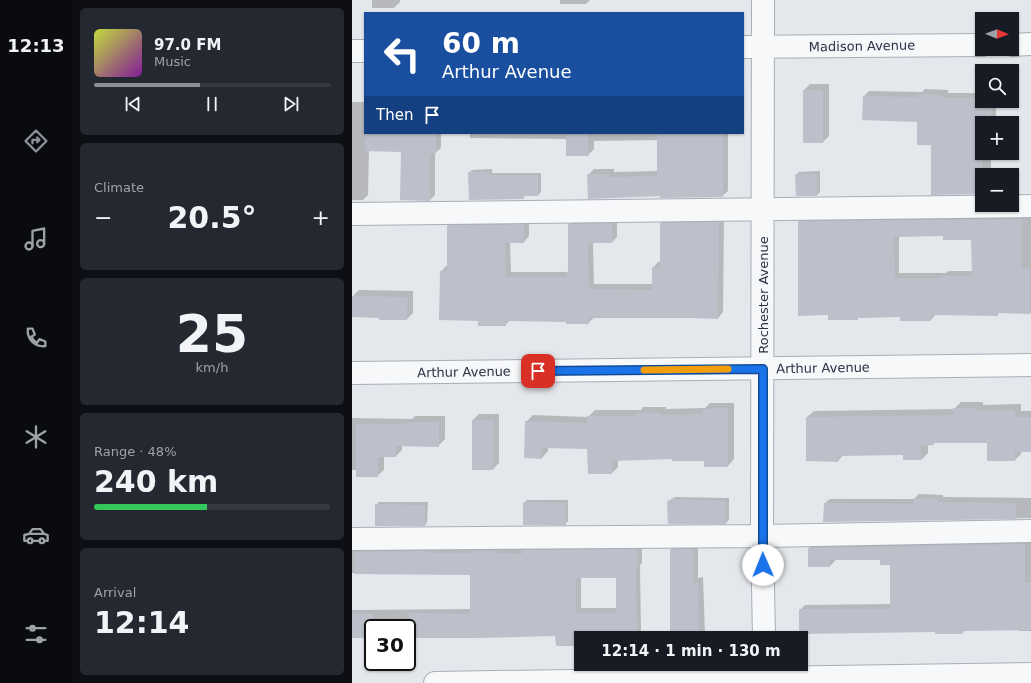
<!DOCTYPE html>
<meta charset="utf-8">
<style>
:root{--surface:#171b24;--page:#242831;--text:#f1f3f6;--muted:#9ea1a6;--line:#363941;--accent:#8c9099}
body{margin:0;font-family:"DejaVu Sans",sans-serif;background:var(--page);color:var(--text);height:100vh;display:flex;flex-direction:column;font-size:15px;white-space:nowrap}
*{box-sizing:border-box;margin:0}
p{font-size:13px;color:var(--muted)}
.icon{flex:none;width:22px;height:22px;fill:none;stroke:currentColor;stroke-width:2;stroke-linecap:round;stroke-linejoin:round}
.map{position:relative;flex:1;overflow:hidden}
.side{display:flex;flex-direction:column;gap:8px;padding:8px;background:#0d0f14;width:280px}
.side>*{flex:none}
.guide{position:absolute;left:12px;top:12px;width:380px;height:122px;border-radius:0px;box-shadow:0 1px 3px #0004;background:#1a4fa0;color:#fff;overflow:hidden}
.needle{width:26px;rotate:91deg}
.fabs{position:absolute;left:623px;top:12px;display:grid;gap:8px}
.fabs a{display:grid;place-items:center;width:44px;height:44px;border-radius:0px;background:var(--surface);box-shadow:0 1px 3px #0004;font-size:20px}
.speed{position:absolute;left:12px;top:619px;display:flex;gap:8px;font-size:20px;font-weight:700;text-align:center}
.speed>*{display:grid;place-content:center;width:52px;height:52px;border-radius:50%;background:var(--surface);box-shadow:0 1px 3px #0004;line-height:1}
.speed .limit{border:2px solid #111;border-radius:6px;background:#fff;color:#111}
.pin{position:absolute;display:grid;place-items:center;width:34px;height:34px;color:#fff;margin:-17px;border-radius:8px;box-shadow:0 2px 6px #0006}
.me{position:absolute;width:44px;margin:-22px;rotate:359deg;stroke-linejoin:round;filter:drop-shadow(0 0 3px #0008)}
.turn{display:flex;align-items:center;gap:14px;height:84px;padding:0 12px;font-size:18px}
.turn .icon{width:52px;height:52px;stroke-width:2.5}
.turn b{display:block;font-size:28px;line-height:34px}
.then{display:flex;align-items:center;height:38px;padding:0 12px;background:#0003;gap:8px;font-size:15px}
.big{font-size:30px;font-weight:700;line-height:1.1}
.side .widget{flex:1;display:flex;flex-direction:column;justify-content:center;gap:6px;min-width:0;padding:0 14px;border-radius:6px;background:var(--page)}
.side .dial{align-items:center;gap:0}
.dial b{font-size:52px;line-height:1}
.song{display:flex;align-items:center;gap:12px}
.cover{width:48px;height:48px;border-radius:6px;background:linear-gradient(135deg,hsl(70 70% 55%),hsl(290 70% 35%))}
.played{height:4px;border-radius:2px;background:linear-gradient(90deg,var(--accent) 45%,var(--line) 45%)}
.keys{display:flex;justify-content:space-around;direction:ltr}
.heat{display:flex;justify-content:space-between;align-items:center;font-size:22px;direction:ltr}
.charge{height:6px;border-radius:3px;background:linear-gradient(90deg,#34c759 48%,var(--line) 0)}
.trip{position:absolute;left:222px;top:631px;width:234px;height:40px;border-radius:0px;background:var(--surface);box-shadow:0 1px 3px #0004;font-weight:700;line-height:40px;text-align:center}
main{display:flex;flex:1;min-height:0}
.tabs{display:flex;flex-direction:column;width:72px;justify-content:space-around;align-items:center;background:#090b0e;color:var(--muted)}
.tabs .icon{width:28px;height:28px}
.tabs .active{color:var(--accent)}
.tabs b{font-size:18px;color:var(--text)}
.map>svg:first-child{display:block}
.shadow{fill:#0003;fill-rule:evenodd}
.building{fill:#bbc0ca;fill-rule:evenodd}
.lines{fill:none;stroke-linecap:round;stroke-linejoin:round}
.minor-casing{stroke:#a9aeb7;stroke-width:24}
.minor{stroke:#f7f8fa;stroke-width:22}
.route-casing{stroke:#114b97;stroke-width:10}
.route{stroke:#1a73e8;stroke-width:7}
.slow{stroke:#f59e0b;stroke-width:7}
.labels{text-anchor:middle;dominant-baseline:central;stroke-width:3;stroke-linejoin:round;paint-order:stroke}
.street-label{font-size:13px;fill:#2b3445;stroke:#f4f6f9}
</style>
<main>
<nav class="tabs">
<b>12:13</b>
<svg class="icon active" aria-label="directions" viewBox="0 0 24 24"><path d="M12 3l9 9-9 9-9-9zM9 14v-3h6M13 9l2 2-2 2"/></svg>
<svg class="icon" aria-label="music" viewBox="0 0 24 24"><path d="M9 18V5l10-2v13"/><circle cx="6" cy="18" r="3"/><circle cx="16" cy="16" r="3"/></svg>
<svg class="icon" aria-label="phone" viewBox="0 0 24 24"><path d="M5 4h4l2 5-3 2q2 4 5 5l2-3 5 2v4C11 20 4 13 5 4z"/></svg>
<svg class="icon" aria-label="climate" viewBox="0 0 24 24"><path d="M12 3v18M4 7l16 10M4 17L20 7"/></svg>
<svg class="icon" aria-label="car" viewBox="0 0 24 24"><path d="M5 17H2v-5l4-1 3-4h7l3 4 3 1v5h-3M9 17h6M6 11h13"/><circle cx="7" cy="17" r="2"/><circle cx="17" cy="17" r="2"/></svg>
<svg class="icon" aria-label="filters" viewBox="0 0 24 24"><path d="M4 7h16M4 17h16"/><circle cx="9" cy="7" r="2"/><circle cx="15" cy="17" r="2"/></svg>
</nav>
<section class="side">
<div class="widget">
<div class="song"><i class="cover"></i><div><b>97.0 FM</b><p>Music</p></div></div>
<div class="played"></div>
<div class="keys"><svg class="icon" aria-label="previous" viewBox="0 0 24 24"><path d="M18 5L8 12l10 7zM5 5v14"/></svg><svg class="icon" aria-label="pause" viewBox="0 0 24 24"><path d="M8 5v14M16 5v14"/></svg><svg class="icon" aria-label="next" viewBox="0 0 24 24"><path d="M6 5l10 7-10 7zM19 5v14"/></svg></div>
</div>
<div class="widget"><p>Climate</p>
<div class="heat"><a>−</a><b class="big">20.5°</b><a>+</a></div>
</div>
<div class="widget dial"><b>25</b><p>km/h</p></div>
<div class="widget"><p>Range · 48%</p><b class="big">240 km</b><div class="charge"></div></div>
<div class="widget"><p>Arrival</p><b class="big">12:14</b></div>
</section>
<div class="map">
<svg width="679" height="683" viewBox="0 0 679 683">
<rect width="100%" height="100%" fill="#e4e7ec"/>
<path class="shadow" d="M 20,0 L 48,0 L 48,2 L 42,8 L 20,8 Z
M 208,0 L 238,0 L 234,4 L 208,4 Z
M 458,84 L 477,84 L 477,136 L 471,142 L 452,90 Z
M 573,89 L 596,90 L 596,93 L 630,93 L 630,101 L 644,101 L 644,123 L 630,123 L 630,153 L 639,153 L 639,175 L 630,175 L 630,193 L 566,121 L 511,119 L 512,96 L 517,91 L 570,92 Z
M 0,102 L 13,102 L 13,133 L 89,133 L 89,148 L 83,153 L 83,195 L 78,200 L 50,151 L 17,150 L 16,195 L 11,200 L 0,200 Z
M 118,133 L 376,133 L 376,191 L 370,196 L 309,195 L 236,175 L 242,169 L 262,169 L 262,172 L 306,171 L 306,140 L 242,141 L 242,149 L 236,155 L 215,139 L 118,138 Z
M 140,169 L 140,173 L 189,173 L 189,192 L 186,195 L 174,195 L 171,198 L 117,173 L 120,170 Z
M 468,171 L 468,192 L 465,195 L 445,195 L 444,175 L 447,172 Z
M 679,214 L 679,313 L 648,312 L 645,315 L 584,314 L 579,320 L 549,316 L 508,316 L 505,319 L 477,314 L 447,222 L 452,216 ZM 592,235 L 620,239 L 621,271 L 596,271 L 594,273 L 547,273 L 547,236 Z
M 372,217 L 371,312 L 366,318 L 339,317 L 242,318 L 236,323 L 215,321 L 158,320 L 153,325 L 127,320 L 89,272 L 94,266 L 96,266 L 96,226 L 102,220 L 177,219 L 177,236 L 172,242 L 158,242 L 159,272 L 215,272 L 217,271 L 217,224 L 222,219 L 265,218 L 265,237 L 260,242 L 241,242 L 242,284 L 301,284 L 301,268 L 306,262 L 309,262 L 309,223 L 315,218 Z
M 7,290 L 61,291 L 61,313 L 55,319 L 28,317 L 0,316 L 1,296 Z
M 609,402 L 631,402 L 631,405 L 669,404 L 669,411 L 679,411 L 679,451 L 669,451 L 669,454 L 663,460 L 636,442 L 584,442 L 581,444 L 576,445 L 576,453 L 570,459 L 552,454 L 491,455 L 486,461 L 455,417 L 462,411 L 602,409 Z
M 358,403 L 382,403 L 382,459 L 376,466 L 352,460 L 321,458 L 266,460 L 266,467 L 260,473 L 236,448 L 196,447 L 196,451 L 190,458 L 174,422 L 181,415 L 236,417 L 243,410 L 289,410 L 291,407 L 314,407 L 314,409 L 353,408 Z
M 127,414 L 147,414 L 147,463 L 141,469 L 121,420 Z
M 63,416 L 93,416 L 93,439 L 86,446 L 50,445 L 50,450 L 44,456 L 32,456 L 32,470 L 25,476 L 5,470 L 0,470 L 0,418 L 60,419 Z
M 567,494 L 591,495 L 591,497 L 679,498 L 679,518 L 472,521 L 473,503 L 478,499 L 562,499 Z
M 323,497 L 377,498 L 377,520 L 374,523 L 316,501 Z
M 175,500 L 216,500 L 216,521 L 213,524 L 172,503 Z
M 27,502 L 76,502 L 75,522 L 73,525 L 24,505 Z
M 679,539 L 679,631 L 667,631 L 667,629 L 613,630 L 610,633 L 584,631 L 448,610 L 453,605 L 539,604 L 539,564 L 529,559 L 483,559 L 483,561 L 478,566 L 457,548 L 462,543 Z
M 324,544 L 346,544 L 346,578 L 351,577 L 353,633 L 347,638 L 319,638 L 319,550 Z
M 290,545 L 290,563 L 288,565 L 289,630 L 284,635 L 229,636 L 229,640 L 224,645 L 204,635 L 124,637 L 55,637 L 55,628 L 21,628 L 21,637 L 0,637 L 0,610 L 119,609 L 119,574 L 23,572 L 0,573 L 0,547 L 173,549 L 176,546 ZM 229,577 L 265,577 L 265,608 L 229,608 Z"/>
<path class="building" d="M 451,90 L 471,90 L 471,143 L 451,143 Z
M 566,94 L 591,95 L 591,98 L 630,98 L 630,101 L 639,101 L 639,123 L 630,123 L 630,194 L 579,195 L 579,145 L 565,145 L 565,122 L 510,120 L 511,96 L 566,97 Z
M 13,133 L 84,133 L 84,154 L 78,154 L 78,201 L 48,200 L 49,152 L 13,151 Z
M 214,133 L 236,133 L 237,156 L 214,156 Z
M 305,133 L 371,133 L 371,197 L 308,198 L 308,196 L 236,199 L 235,174 L 257,174 L 257,177 L 305,176 Z
M 116,172 L 137,172 L 137,175 L 186,175 L 186,196 L 171,196 L 172,199 L 117,200 Z
M 443,174 L 465,174 L 465,196 L 444,196 Z
M 670,219 L 670,268 L 678,269 L 678,314 L 646,313 L 646,316 L 579,315 L 579,321 L 548,321 L 548,317 L 506,318 L 506,320 L 476,320 L 476,315 L 446,316 L 446,221 ZM 591,236 L 591,240 L 619,240 L 620,276 L 589,276 L 589,278 L 543,278 L 542,237 Z
M 367,222 L 366,319 L 339,318 L 237,318 L 237,324 L 214,324 L 214,322 L 154,321 L 154,326 L 126,326 L 126,321 L 87,320 L 88,271 L 95,271 L 95,225 L 172,224 L 172,243 L 153,243 L 154,277 L 214,277 L 214,272 L 216,272 L 216,224 L 260,223 L 260,243 L 236,243 L 237,289 L 300,290 L 300,267 L 308,267 L 308,223 Z
M 0,296 L 56,297 L 55,320 L 27,320 L 27,318 L 0,317 Z
M 376,408 L 376,467 L 352,467 L 352,461 L 320,461 L 320,459 L 260,461 L 260,474 L 236,474 L 235,449 L 190,448 L 190,459 L 172,458 L 173,421 L 235,423 L 235,416 L 284,416 L 284,413 L 308,413 L 308,415 L 351,414 L 351,409 Z
M 601,408 L 625,408 L 625,411 L 663,410 L 663,417 L 679,417 L 679,452 L 663,452 L 663,461 L 635,461 L 635,443 L 582,443 L 582,445 L 569,446 L 570,460 L 551,460 L 551,455 L 486,456 L 486,462 L 454,461 L 454,417 L 601,415 Z
M 120,420 L 141,420 L 141,470 L 120,470 Z
M 55,422 L 87,422 L 87,447 L 44,446 L 44,457 L 26,457 L 26,477 L 4,477 L 4,424 L 55,424 Z
M 319,499 L 374,501 L 374,524 L 316,524 L 315,501 L 319,501 Z
M 562,499 L 586,499 L 586,502 L 664,503 L 664,519 L 471,522 L 472,503 L 561,504 Z
M 171,502 L 214,503 L 214,525 L 171,525 Z
M 23,504 L 73,505 L 73,526 L 23,526 Z
M 673,544 L 673,583 L 679,583 L 679,630 L 611,631 L 611,634 L 583,634 L 583,632 L 447,634 L 447,609 L 538,609 L 538,565 L 528,565 L 528,560 L 478,560 L 478,567 L 456,567 L 456,548 Z
M 285,549 L 285,569 L 284,569 L 285,636 L 225,637 L 225,646 L 204,646 L 203,636 L 124,638 L 57,638 L 57,613 L 118,614 L 118,575 L 2,574 L 2,552 L 73,551 L 81,553 L 122,553 L 122,551 L 142,551 L 142,553 L 170,554 L 170,550 ZM 224,578 L 264,578 L 264,613 L 224,613 Z
M 318,549 L 341,549 L 341,583 L 346,582 L 347,638 L 318,638 Z
M 0,614 L 21,614 L 21,638 L 0,638 Z"/>
<g class="lines">
<defs>
<path id="minor" d="M 411,0 L 410,536 L 412,638
M 660,45 L 679,44
M 391,47 L 630,45
M 0,51 L 13,51
M 0,214 L 679,206
M 0,373 L 679,365
M 0,539 L 410,536 L 679,531
M 83,683 L 679,674"/>
</defs>
<use href="#minor" class="minor-casing"/>
<use href="#minor" class="minor"/>
</g>
<g class="lines">
<defs>
<path id="route" d="M 186,371 L 411,369 L 411,565"/>
</defs>
<use href="#route" class="route-casing"/>
<use href="#route" class="route"/>
<path class="slow" d="M 292,370 L 376,369"/>
</g>
<g class="labels">
<g class="street-label">
<text transform="translate(510 46) rotate(-1)">Madison Avenue</text>
<text transform="translate(411 295) rotate(-90)">Rochester Avenue</text>
<text transform="translate(471 368) rotate(-1)">Arthur Avenue</text>
<text transform="translate(112 372) rotate(-1)">Arthur Avenue</text>
</g>
</g>
</svg>
<div class="fabs">
<a><svg class="needle" viewBox="-14 -14 28 28"><path d="M0-13l5 13h-10z" fill="#e53935"/><path d="M0 13l5-13h-10z" fill="#9ea1a6"/></svg></a>
<a><svg class="icon" aria-label="search" viewBox="0 0 24 24"><circle cx="10" cy="10" r="6"/><path d="M15 15l6 6"/></svg></a>
<a>+</a>
<a>−</a>
</div>
<div class="speed"><div class="limit">30</div></div>
<div class="pin" style="left:186px;top:371px;background:#d93025"><svg class="icon" aria-label="arrive" viewBox="0 0 24 24"><path d="M6 21V4h12l-3 4 3 4H6"/></svg></div>
<svg class="me" style="left:411px;top:565px" viewBox="-20 -20 40 40"><circle r="19" fill="#fff"/><path d="M0-13L10 11 0 6-10 11z" fill="#1a73e8"/></svg>
<div class="trip">12:14 · 1 min · 130 m</div>
<div class="guide">
<div class="turn"><svg class="icon" aria-label="left" viewBox="0 0 24 24"><path d="M17 20v-9H6M10 6l-5 5 5 5"/></svg><div><b>60 m</b>Arthur Avenue</div></div>
<div class="then">Then<svg class="icon" aria-label="arrive" viewBox="0 0 24 24"><path d="M6 21V4h12l-3 4 3 4H6"/></svg></div>
</div>
</div>
</main>
